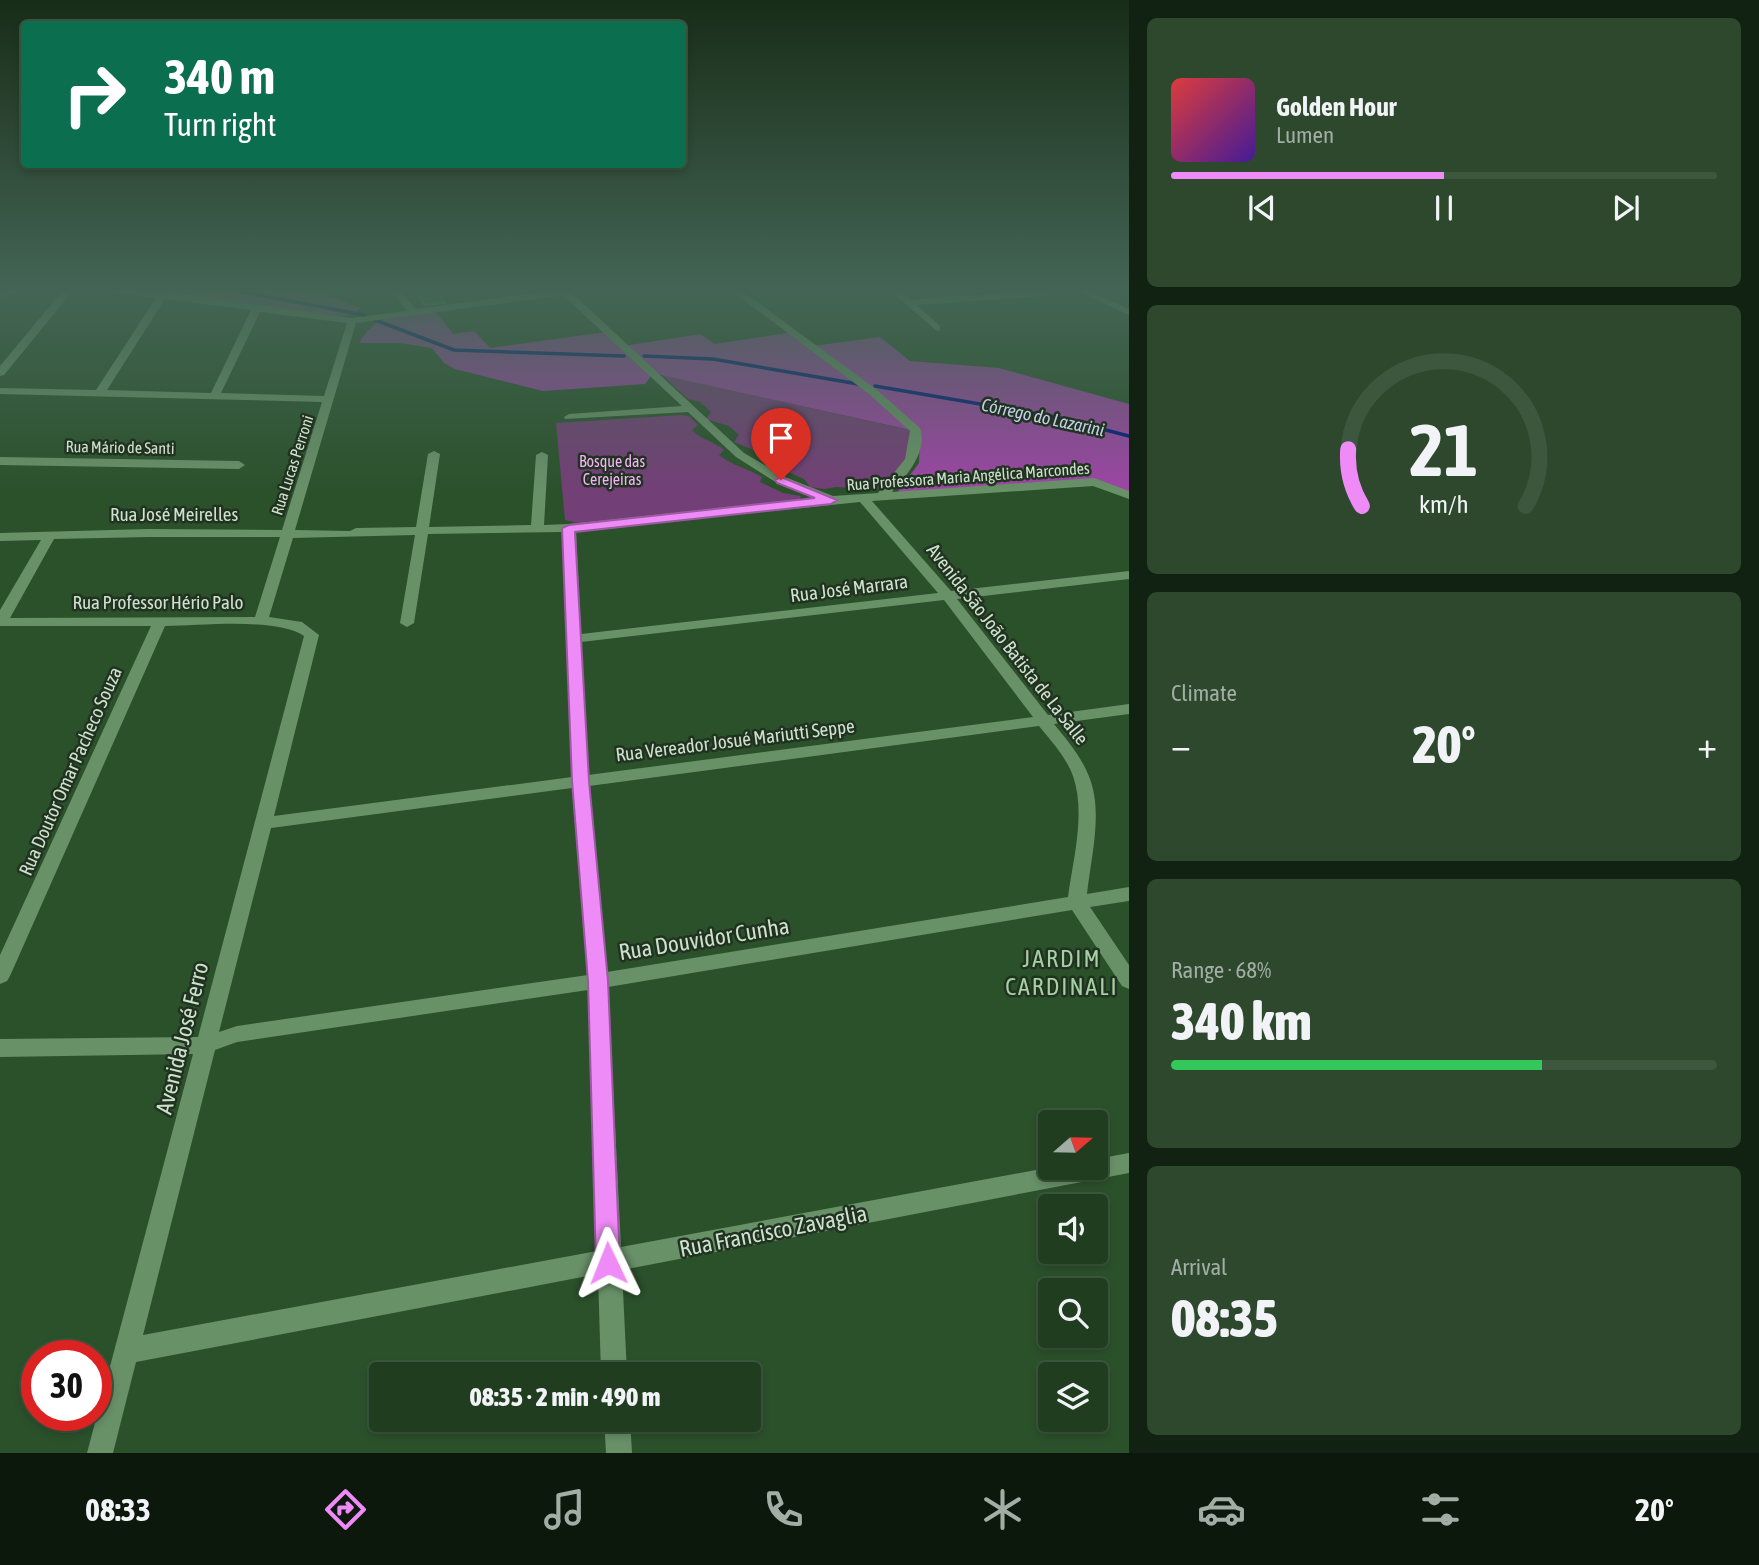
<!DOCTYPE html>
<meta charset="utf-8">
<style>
:root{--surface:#203d20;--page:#2d482d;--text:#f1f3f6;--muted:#a2aea5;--line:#3d563e;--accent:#ef8bf7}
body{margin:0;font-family:"Asap Condensed",sans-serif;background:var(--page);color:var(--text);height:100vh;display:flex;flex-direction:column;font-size:26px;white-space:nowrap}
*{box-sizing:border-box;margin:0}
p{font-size:23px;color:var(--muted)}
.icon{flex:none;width:38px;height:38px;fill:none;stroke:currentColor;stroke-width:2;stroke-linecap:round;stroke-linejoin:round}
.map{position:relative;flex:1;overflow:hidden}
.side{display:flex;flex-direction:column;gap:18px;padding:18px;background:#122212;width:630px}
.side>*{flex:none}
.guide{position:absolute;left:21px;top:21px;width:665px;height:147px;border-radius:7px;box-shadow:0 4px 10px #0003,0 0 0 2px var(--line);background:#0b6e4f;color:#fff;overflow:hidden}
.needle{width:46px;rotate:70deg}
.buttons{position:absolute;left:1038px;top:1110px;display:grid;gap:14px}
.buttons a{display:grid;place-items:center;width:70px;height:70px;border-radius:7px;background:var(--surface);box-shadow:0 4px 10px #0003,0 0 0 2px var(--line);font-size:35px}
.speed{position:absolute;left:21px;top:1340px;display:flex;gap:14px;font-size:35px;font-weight:700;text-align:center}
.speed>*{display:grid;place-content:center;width:91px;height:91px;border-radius:50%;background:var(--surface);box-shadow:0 4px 10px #0003,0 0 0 2px var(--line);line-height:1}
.speed .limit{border:10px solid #d22;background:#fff;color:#111}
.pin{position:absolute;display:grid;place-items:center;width:60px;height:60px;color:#fff;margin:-72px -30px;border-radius:50% 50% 50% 0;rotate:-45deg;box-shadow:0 0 7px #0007}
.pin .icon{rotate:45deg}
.me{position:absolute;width:77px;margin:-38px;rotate:358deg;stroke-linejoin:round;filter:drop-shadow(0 0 5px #0008)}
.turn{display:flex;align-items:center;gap:24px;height:147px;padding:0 28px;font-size:32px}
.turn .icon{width:91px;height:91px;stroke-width:2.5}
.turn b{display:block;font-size:49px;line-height:60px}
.big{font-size:52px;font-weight:800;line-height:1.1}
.side .widget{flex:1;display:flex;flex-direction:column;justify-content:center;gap:10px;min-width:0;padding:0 24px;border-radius:10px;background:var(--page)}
.side .dial{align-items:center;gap:0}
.dial svg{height:182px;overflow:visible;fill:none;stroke:var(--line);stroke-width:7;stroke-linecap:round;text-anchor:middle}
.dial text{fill:var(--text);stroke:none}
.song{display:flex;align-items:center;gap:21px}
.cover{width:84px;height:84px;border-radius:10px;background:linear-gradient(135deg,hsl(0 70% 55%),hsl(260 70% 35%))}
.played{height:7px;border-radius:4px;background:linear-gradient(90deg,var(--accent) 50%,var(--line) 50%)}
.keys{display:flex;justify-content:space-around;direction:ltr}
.heat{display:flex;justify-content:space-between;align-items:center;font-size:38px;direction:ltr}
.charge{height:10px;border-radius:5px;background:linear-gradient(90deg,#34c759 68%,var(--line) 0)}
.trip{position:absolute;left:369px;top:1362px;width:392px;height:70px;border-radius:7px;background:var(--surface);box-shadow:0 4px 10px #0003,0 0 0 2px var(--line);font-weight:800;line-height:70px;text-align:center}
.tabs{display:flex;height:112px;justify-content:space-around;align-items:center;background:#0d180d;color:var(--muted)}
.tabs .icon{width:49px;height:49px}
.tabs .on{color:var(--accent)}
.tabs b{font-size:32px;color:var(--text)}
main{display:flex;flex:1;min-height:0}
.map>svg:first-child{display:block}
.green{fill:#733f77}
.forest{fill:#9d45a5}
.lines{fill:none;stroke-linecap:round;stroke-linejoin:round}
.stream{stroke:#01177c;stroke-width:3.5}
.building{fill:#0c841e;stroke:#6a9269;stroke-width:2}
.minor{fill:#699168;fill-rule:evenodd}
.route{fill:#ef8bf7;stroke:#9b5aa1;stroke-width:2}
.labels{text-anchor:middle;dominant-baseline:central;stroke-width:5;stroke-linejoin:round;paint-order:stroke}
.far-street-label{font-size:16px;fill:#cde2cc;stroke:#213221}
.far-park-label{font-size:16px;fill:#f5b3fa;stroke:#213221}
.far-water-label{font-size:18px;font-style:italic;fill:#c1cee8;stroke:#213221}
.street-label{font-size:19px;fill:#cde2cc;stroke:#213221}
.near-street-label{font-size:23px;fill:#cde2cc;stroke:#213221}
.near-neighbourhood-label{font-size:24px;letter-spacing:2px;fill:#a5d0a4;stroke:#213221}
</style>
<main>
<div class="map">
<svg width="1129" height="1453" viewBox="0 0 1129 1453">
<rect width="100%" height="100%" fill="#2b512b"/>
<path class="green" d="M 662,375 L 914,431 L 896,490 L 836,487 L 824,489 L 810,487 L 804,479 L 790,473 L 773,472 L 765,466 L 768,462 L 756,451 L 734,442 L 739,435 L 729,426 L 706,419 L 711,412 L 700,402 L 688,399 Z
M 682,415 L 689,416 L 698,425 L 692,430 C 703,441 714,441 724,450 L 719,455 C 733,466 747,468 762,477 L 760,482 L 783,493 L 801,496 L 799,501 L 582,524 L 565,520 L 556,423 Z"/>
<path class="forest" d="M 113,288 L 261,288 L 283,292 L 308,288 L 361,308 L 348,316 L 337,316 Z
M 435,311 L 453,334 L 474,331 L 490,348 L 606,332 L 651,376 L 645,384 L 543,391 L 455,369 L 444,363 L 432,348 L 400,343 L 359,343 C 378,311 402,315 435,311 Z
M 793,332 L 813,346 L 880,337 L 910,361 L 999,368 L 1129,404 L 1129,495 L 1104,485 L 893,498 L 919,463 L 920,432 L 652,373 L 623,346 L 701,334 L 714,344 Z"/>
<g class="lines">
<path class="stream" d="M 222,288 L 364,315
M 375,320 L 454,350 L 624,356
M 644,356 L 713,359 L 858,384
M 875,386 L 1056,417 L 1129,436"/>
</g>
<path class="building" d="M 413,288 L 433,288 L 445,303 L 425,305 Z"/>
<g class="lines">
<path class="minor" d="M 18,288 L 35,288 L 0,297 L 0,291 Z
M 65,288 L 75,288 L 4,375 L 0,376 L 0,366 Z
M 100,288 L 163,291 L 352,318 L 407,311 L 389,288 L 398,288 L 416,309 L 558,290 L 557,288 L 594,288 L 572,293 L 744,453 L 785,477 L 833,496 L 878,493 L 905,459 L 910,431 L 869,394 L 728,288 L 738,288 L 877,390 L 920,428 C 928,452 907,475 892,492 L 1094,478 L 1129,491 L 1129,499 L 1093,486 L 872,501 L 951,591 L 1129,571 L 1129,579 L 957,599 L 1048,715 L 1129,704 L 1129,714 L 1054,724 C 1067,740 1080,755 1088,774 C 1104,810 1091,856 1087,894 L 1129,887 L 1129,901 L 1090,907 L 1129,965 L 1129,989 L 1122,986 L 1072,910 L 608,987 L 621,1247 L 1052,1167 L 1096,1167 L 1096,1159 L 1129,1153 L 1129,1173 L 622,1270 L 627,1374 L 601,1374 L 598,1274 L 136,1362 L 113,1453 L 87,1453 L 193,1054 L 0,1057 L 0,1039 L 198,1037 L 304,636 C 276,617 201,626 165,626 L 10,976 L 7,981 L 0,984 L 0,955 L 151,626 L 0,626 L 0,610 L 41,540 L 0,541 L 0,533 L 149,529 L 282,530 L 322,402 L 0,394 L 0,388 L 96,390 L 156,298 L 104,291 ZM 563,295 L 682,406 L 569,414 L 564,417 L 565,419 L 688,412 L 736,457 L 777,483 L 816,498 L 569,524 L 544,525 L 548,455 L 542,452 L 536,455 L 531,525 L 429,527 L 440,454 L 434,451 L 428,454 L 416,527 L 356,528 L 350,531 L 295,530 L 356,323 ZM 165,299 L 251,310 L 211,393 L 107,390 ZM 260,312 L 347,323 L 324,396 L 221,393 ZM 860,502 L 938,593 L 581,634 L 576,531 ZM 563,532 L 572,777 L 274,816 L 319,635 L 302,622 L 269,617 L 293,538 L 415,535 L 400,623 L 407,627 L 414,623 L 428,534 ZM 149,537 L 280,537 L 255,617 L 10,618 L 54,539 ZM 944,600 L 1033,717 L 588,775 L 581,642 ZM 1039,726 C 1052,742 1066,757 1073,776 C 1086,814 1073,859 1068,897 L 607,972 L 589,786 ZM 572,788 L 588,975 L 237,1026 L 219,1032 L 271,828 ZM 588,990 L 597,1251 L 143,1335 L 215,1050 L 237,1042 Z
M 887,288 L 897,288 L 911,300 L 1043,290 L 1048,293 L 1043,296 L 917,305 L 940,326 L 940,330 L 937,331 Z
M 1070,288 L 1082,288 L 1129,309 L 1129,315 Z
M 0,457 L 239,461 L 245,465 L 239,469 L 0,465 Z
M 604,1419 L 630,1419 L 632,1453 L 606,1453 Z"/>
</g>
<linearGradient id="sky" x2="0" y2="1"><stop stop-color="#182d18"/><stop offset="0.59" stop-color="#446555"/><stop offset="1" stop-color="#446555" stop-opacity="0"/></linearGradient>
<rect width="1129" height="491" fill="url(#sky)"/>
<path class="route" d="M 781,477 L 837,500 L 831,504 L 575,532 L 589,781 L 608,981 L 620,1263 L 617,1271 L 608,1274 L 599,1271 L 596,1263 L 588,981 L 572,781 L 562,528 L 569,525 L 815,498 L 777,483 L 775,480 Z"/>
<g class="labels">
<g class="far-street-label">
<text transform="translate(120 447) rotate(1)">Rua Mário de Santi</text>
<text transform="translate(292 465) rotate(-72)">Rua Lucas Perroni</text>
<text transform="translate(968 476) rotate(-4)">Rua Professora Maria Angélica Marcondes</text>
</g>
<g class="far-park-label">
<text x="612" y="461">Bosque das<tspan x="612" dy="18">Cerejeiras</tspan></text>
</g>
<g class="far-water-label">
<text transform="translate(1043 417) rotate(12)">Córrego do Lazarini</text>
</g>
<g class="street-label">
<text x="174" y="514">Rua José Meirelles</text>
<text transform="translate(849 588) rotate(-7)">Rua José Marrara</text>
<text x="158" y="602">Rua Professor Hério Palo</text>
<text transform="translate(1008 644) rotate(52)">Avenida São João Batista de La Salle</text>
<text transform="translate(735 740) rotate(-7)">Rua Vereador Josué Mariutti Seppe</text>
<text transform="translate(70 771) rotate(-66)">Rua Doutor Omar Pacheco Souza</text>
</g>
<g class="near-street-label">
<text transform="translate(704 939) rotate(-9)">Rua Douvidor Cunha</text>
<text transform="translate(182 1038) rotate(-76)">Avenida José Ferro</text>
<text transform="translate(773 1231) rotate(-11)">Rua Francisco Zavaglia</text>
</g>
<g class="near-neighbourhood-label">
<text x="1062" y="958">JARDIM<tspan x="1062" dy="28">CARDINALI</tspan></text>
</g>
</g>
</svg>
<div class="buttons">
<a><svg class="needle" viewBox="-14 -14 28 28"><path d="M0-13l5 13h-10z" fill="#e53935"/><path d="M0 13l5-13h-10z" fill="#a2aea5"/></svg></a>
<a><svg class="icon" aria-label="sound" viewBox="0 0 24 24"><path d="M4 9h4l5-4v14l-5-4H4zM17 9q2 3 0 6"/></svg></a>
<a><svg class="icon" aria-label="search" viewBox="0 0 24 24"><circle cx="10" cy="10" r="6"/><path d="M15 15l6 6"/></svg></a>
<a><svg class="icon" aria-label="layers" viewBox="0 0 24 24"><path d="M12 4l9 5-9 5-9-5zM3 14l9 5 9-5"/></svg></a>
</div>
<div class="speed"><div class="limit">30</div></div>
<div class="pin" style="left:781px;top:480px;background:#d93025"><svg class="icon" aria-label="arrive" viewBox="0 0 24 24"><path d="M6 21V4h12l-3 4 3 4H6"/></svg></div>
<svg class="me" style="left:608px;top:1263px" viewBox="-20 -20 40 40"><path d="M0-17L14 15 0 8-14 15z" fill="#ef8bf7" stroke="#fff" stroke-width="4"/></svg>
<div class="trip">08:35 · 2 min · 490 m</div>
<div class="guide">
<div class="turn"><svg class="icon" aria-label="right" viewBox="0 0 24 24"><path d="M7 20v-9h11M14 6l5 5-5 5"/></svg><div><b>340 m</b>Turn right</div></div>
</div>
</div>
<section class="side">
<div class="widget">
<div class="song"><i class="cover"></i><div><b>Golden Hour</b><p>Lumen</p></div></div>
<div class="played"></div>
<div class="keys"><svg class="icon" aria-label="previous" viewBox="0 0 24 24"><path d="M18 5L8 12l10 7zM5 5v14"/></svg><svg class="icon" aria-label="pause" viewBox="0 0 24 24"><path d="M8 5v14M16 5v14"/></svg><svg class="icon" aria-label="next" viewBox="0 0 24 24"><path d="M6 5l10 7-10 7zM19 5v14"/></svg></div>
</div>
<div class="widget dial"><svg viewBox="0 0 100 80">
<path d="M14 69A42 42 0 1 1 86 69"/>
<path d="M14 69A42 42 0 0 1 8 44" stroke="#ef8bf7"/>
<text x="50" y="56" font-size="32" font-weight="700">21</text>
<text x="50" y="72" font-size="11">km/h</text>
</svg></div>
<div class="widget"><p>Climate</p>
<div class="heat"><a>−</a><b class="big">20°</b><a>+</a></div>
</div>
<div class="widget"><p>Range · 68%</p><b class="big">340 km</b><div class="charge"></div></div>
<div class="widget"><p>Arrival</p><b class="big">08:35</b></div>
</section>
</main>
<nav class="tabs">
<b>08:33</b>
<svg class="icon on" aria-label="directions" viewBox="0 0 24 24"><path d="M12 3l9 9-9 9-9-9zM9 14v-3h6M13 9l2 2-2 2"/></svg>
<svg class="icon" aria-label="music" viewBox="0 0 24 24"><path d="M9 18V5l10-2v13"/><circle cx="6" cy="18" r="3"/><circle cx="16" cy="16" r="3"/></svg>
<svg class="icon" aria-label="phone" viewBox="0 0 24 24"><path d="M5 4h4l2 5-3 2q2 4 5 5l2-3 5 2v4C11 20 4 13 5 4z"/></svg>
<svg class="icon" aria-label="climate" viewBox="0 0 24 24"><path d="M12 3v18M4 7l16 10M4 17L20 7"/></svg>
<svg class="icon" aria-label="car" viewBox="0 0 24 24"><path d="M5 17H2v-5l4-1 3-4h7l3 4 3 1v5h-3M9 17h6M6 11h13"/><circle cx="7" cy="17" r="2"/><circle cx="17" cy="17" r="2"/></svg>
<svg class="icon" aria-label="filters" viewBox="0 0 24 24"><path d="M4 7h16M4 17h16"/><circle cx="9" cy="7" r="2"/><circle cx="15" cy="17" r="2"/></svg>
<b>20°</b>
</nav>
